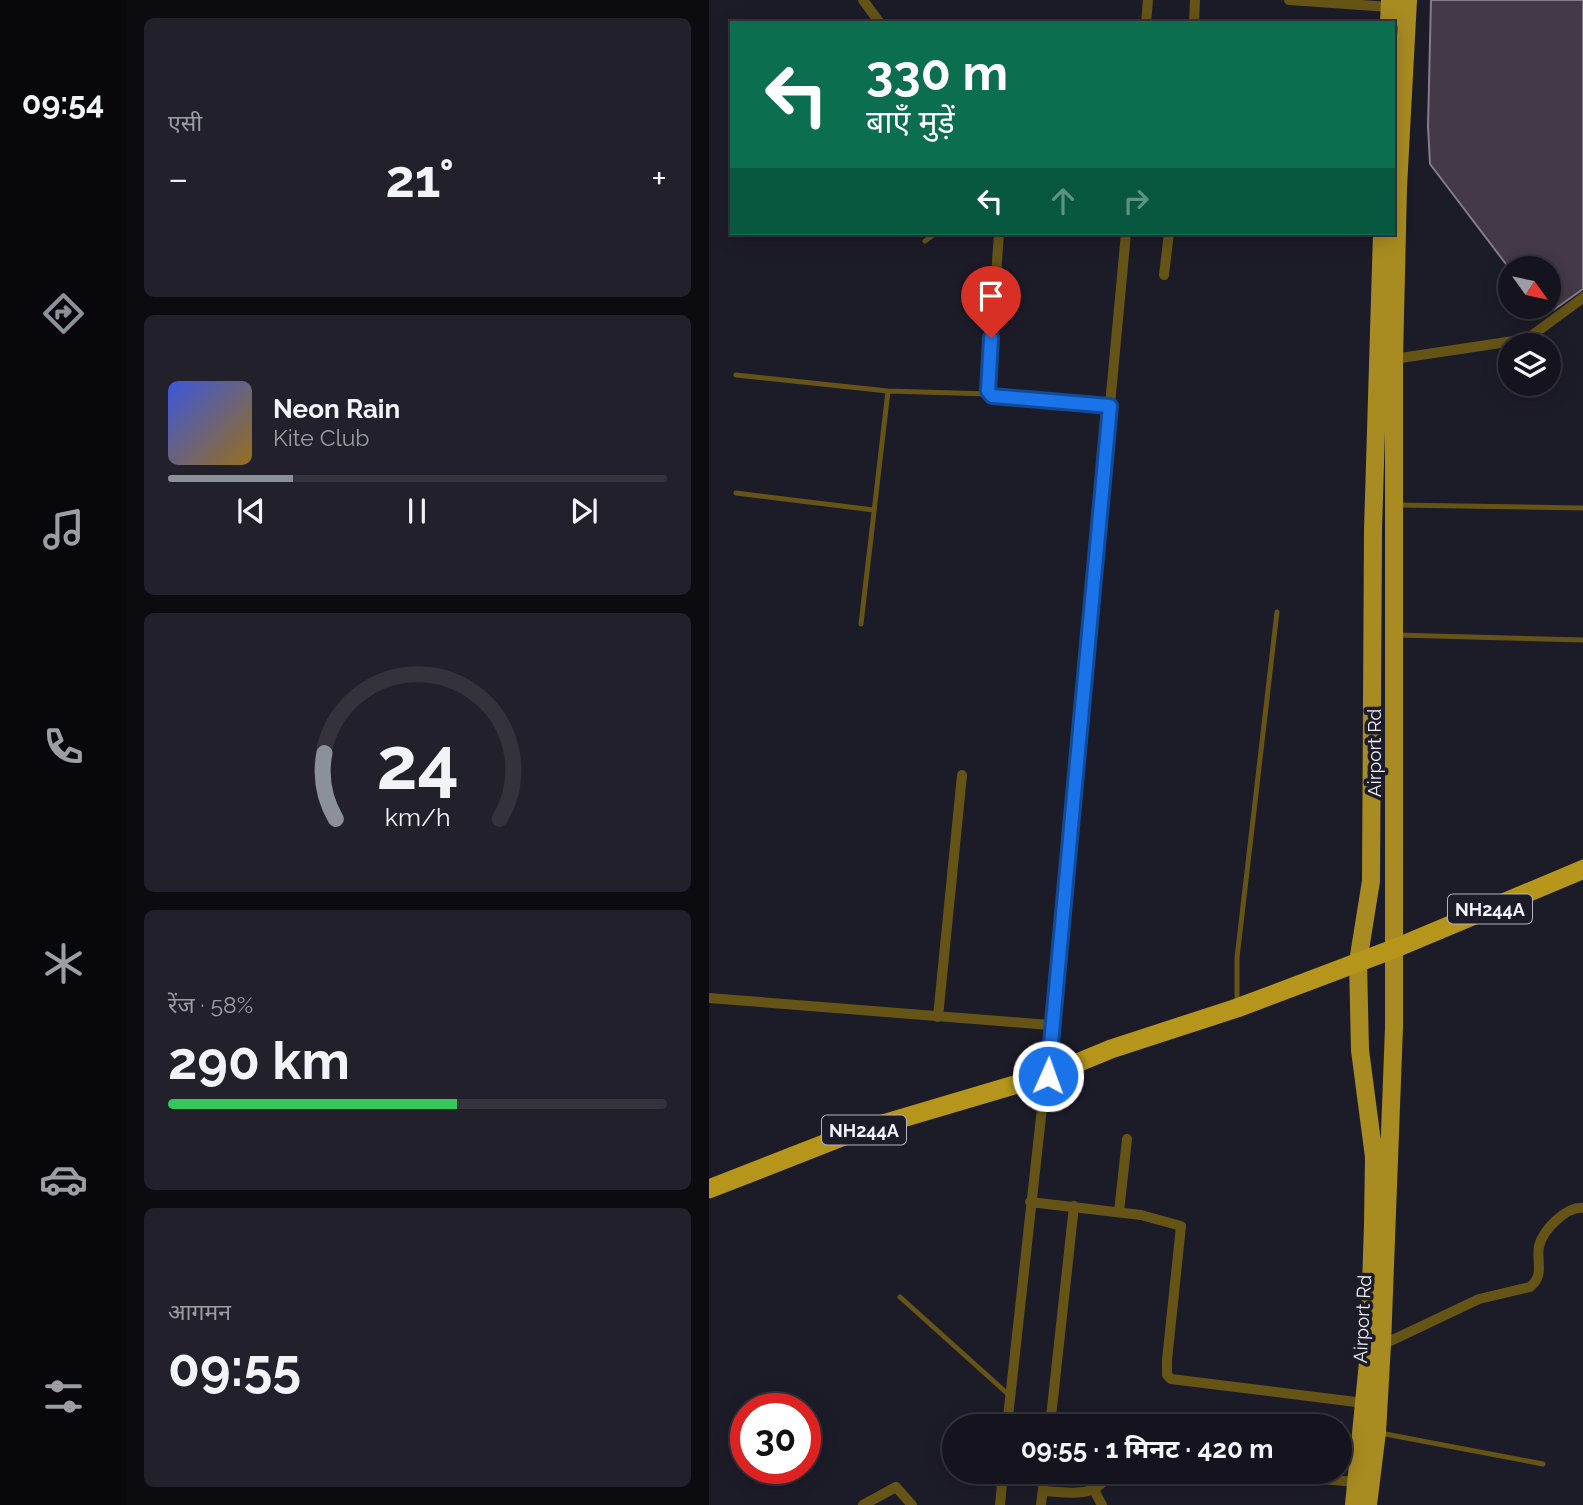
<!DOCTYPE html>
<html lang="hi">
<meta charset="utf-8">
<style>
:root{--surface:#15141e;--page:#22212b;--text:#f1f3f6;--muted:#9d9ea4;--line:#34333c;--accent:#8c9099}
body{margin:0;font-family:Raleway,"Noto Sans Devanagari",sans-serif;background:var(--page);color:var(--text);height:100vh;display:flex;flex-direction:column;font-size:26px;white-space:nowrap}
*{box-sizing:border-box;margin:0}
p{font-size:23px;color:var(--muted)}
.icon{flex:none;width:38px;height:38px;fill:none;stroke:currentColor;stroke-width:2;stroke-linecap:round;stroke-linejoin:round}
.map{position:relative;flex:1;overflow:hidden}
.panel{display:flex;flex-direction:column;gap:18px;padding:18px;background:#0c0b10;width:583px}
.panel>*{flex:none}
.banner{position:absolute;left:21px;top:21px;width:665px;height:214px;border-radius:0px;box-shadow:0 4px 18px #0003,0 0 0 2px var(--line);background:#0b6e4f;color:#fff;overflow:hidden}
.needle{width:46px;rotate:123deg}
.buttons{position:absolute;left:789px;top:256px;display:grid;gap:14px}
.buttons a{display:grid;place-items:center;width:63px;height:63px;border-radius:50%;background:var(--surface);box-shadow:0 4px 18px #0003,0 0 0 2px var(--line);font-size:35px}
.speed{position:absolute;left:21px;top:1393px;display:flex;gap:14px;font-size:35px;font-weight:700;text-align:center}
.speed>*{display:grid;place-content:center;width:91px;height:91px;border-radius:50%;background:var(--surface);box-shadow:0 4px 18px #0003,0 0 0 2px var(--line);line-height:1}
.speed .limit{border:10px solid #d22;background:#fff;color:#111}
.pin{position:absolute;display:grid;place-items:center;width:60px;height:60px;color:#fff;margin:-72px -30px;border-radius:50% 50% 50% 0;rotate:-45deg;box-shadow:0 0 7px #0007}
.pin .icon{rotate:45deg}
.me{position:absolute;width:77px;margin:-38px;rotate:2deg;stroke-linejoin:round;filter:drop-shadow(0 0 5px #0008)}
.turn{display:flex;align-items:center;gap:24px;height:147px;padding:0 21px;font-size:32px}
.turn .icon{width:91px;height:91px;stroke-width:2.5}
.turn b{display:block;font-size:49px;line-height:60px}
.lanes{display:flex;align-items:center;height:66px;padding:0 21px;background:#0003;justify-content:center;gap:35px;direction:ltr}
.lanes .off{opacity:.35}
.big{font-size:52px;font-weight:700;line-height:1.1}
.panel .card{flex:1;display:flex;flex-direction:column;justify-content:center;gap:10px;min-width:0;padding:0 24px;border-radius:10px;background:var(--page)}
.panel .dial{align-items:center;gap:0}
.dial svg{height:182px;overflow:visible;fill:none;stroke:var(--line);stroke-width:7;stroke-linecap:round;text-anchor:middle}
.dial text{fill:var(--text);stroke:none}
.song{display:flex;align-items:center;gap:21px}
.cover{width:84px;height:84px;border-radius:10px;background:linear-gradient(135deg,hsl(230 70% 55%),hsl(40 70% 35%))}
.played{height:7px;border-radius:4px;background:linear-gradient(90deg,var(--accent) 25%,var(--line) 25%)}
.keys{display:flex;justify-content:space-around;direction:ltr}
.heat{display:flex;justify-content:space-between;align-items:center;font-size:38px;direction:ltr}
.charge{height:10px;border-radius:5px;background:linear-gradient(90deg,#34c759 58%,var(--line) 0)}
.trip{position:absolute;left:233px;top:1414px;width:410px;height:70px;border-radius:35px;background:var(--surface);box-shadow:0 4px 18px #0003,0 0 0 2px var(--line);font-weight:700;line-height:70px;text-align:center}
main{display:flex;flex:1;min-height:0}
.dock{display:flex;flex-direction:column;width:126px;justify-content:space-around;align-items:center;background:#08080c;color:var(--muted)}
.dock .icon{width:49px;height:49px}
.dock .on{color:var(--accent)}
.dock b{font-size:32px;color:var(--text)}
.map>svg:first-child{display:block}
.building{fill:#443946;stroke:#877b89;stroke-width:2}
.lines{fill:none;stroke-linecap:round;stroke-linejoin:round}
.service{stroke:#655416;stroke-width:5}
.minor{stroke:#655416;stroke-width:10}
.primary{stroke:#a88b21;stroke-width:18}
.trunk{stroke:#b6961a;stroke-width:19}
.route-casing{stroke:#114b97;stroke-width:18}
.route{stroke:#1a73e8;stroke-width:12}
.labels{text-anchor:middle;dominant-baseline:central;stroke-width:7;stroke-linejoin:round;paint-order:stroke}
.shield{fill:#1c1b28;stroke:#b2b1bc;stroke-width:2}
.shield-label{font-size:18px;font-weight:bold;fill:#f2f1fb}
.street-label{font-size:19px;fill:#f2f1fb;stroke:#1c1b28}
</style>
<main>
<nav class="dock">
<b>09:54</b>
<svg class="icon on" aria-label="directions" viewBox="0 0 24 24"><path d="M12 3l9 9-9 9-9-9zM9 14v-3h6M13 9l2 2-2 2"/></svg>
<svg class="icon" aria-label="music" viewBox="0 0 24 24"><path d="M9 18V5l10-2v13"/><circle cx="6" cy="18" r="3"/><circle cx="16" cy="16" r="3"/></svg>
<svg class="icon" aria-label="phone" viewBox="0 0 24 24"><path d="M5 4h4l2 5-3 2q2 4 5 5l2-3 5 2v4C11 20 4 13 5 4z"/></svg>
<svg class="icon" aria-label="climate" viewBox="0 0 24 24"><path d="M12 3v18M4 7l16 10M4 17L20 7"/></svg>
<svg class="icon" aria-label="car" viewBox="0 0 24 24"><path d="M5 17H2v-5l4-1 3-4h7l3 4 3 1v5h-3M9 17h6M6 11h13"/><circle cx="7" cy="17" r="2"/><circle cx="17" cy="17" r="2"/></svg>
<svg class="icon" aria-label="filters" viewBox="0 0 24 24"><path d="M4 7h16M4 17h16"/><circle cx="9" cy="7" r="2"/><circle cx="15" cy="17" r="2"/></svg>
</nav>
<section class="panel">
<div class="card"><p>एसी</p>
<div class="heat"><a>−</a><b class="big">21°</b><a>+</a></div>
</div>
<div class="card">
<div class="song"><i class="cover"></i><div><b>Neon Rain</b><p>Kite Club</p></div></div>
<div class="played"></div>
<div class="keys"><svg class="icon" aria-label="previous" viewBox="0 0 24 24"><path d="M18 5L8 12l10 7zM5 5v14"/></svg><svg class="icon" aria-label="pause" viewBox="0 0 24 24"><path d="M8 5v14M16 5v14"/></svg><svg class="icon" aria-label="next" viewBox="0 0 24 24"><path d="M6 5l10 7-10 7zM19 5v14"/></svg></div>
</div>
<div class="card dial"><svg viewBox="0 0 100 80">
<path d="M14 69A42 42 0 1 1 86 69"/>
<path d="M14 69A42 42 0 0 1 9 40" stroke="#8c9099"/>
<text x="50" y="56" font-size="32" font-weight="700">24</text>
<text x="50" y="72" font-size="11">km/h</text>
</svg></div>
<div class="card"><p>रेंज · 58%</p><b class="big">290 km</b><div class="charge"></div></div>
<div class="card"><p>आगमन</p><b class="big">09:55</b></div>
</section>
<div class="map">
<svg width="875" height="1505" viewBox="0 0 875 1505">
<rect width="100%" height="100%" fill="#1c1b28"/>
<path class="building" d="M 722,0 L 874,0 L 874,289 L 843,311 L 840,308 L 840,268 L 800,268 L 721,164 L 719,126 Z"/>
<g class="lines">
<path class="service" d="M 216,241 L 227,233
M 27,375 L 179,391 L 280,394
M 27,493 L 165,510
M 688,505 L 875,508
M 152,624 L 179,391
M 688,635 L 875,640
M 528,1002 L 528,958 L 568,612
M 191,1297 L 300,1395
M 671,1433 L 834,1464"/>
<path class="minor" d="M 154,0 L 171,23
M 580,0 L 681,7
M 437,23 L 439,0
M 485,23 L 486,0
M 290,233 L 279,392 L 285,396 L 401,406
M 455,275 L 460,233
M 685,359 L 818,339 L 875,297
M 0,998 L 341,1025
M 229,1017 L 253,775
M 321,1202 L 432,1215 L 472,1226 L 458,1360 L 458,1375 L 462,1379 L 655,1403
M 410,1212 L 418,1139
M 673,1345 L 770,1299 L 821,1287 C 836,1275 827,1262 830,1246 C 834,1230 857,1206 875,1208
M 298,1426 L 350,953 L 417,233
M 341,1426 L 365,1206
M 540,1473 L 648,1482
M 385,1490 L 393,1505
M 334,1491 C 358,1492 390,1500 399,1472
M 154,1505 L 187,1487 L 203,1505
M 291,1505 L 294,1472
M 332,1505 L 336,1472"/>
<path class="primary" d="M 680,23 L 681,0
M 645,1505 L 660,1352 L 664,1223 L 665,1157 L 651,1050 L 649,962 L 662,881 L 664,530 L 673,233
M 659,1505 L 668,1432 L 673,1345 L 685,1027 L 685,359 L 689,187 L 699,0"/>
<path class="trunk" d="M 0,1189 L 143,1133 L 339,1075 L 402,1049 L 528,1008 L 687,948 L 875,869"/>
</g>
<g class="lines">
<defs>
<path id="route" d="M 282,338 L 279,391 L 283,396 L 401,406 L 339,1076"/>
</defs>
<use href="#route" class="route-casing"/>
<use href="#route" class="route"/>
</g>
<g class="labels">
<g class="shield">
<rect x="739" y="894.5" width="84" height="29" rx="5"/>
<rect x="113" y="1115.5" width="84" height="29" rx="5"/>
</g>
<g class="shield-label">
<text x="781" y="909">NH244A</text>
<text x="155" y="1130">NH244A</text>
</g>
<g class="street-label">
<text transform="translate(665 753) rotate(-90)">Airport Rd</text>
<text transform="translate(653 1319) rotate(-87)">Airport Rd</text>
</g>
</g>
</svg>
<div class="buttons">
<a><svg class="needle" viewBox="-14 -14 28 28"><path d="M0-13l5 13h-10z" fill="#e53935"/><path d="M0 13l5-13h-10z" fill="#9d9ea4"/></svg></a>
<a><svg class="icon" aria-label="layers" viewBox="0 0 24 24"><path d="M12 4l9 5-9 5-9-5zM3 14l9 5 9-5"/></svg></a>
</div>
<div class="speed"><div class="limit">30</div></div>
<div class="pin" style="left:282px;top:338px;background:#d93025"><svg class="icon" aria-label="arrive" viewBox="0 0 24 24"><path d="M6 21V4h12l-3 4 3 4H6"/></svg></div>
<svg class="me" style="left:339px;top:1076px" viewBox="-20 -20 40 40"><circle r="17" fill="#1a73e8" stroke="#fff" stroke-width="3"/><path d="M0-11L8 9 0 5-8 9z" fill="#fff"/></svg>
<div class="trip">09:55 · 1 मिनट · 420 m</div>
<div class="banner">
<div class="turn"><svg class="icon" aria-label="left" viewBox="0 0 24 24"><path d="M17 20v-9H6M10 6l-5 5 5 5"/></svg><div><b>330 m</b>बाएँ मुड़ें</div></div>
<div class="lanes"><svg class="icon" aria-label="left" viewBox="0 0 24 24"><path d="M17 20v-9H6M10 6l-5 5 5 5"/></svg><svg class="icon off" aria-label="ahead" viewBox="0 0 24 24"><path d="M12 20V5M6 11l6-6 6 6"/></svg><svg class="icon off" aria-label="right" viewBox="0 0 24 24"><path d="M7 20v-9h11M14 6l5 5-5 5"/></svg></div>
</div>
</div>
</main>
